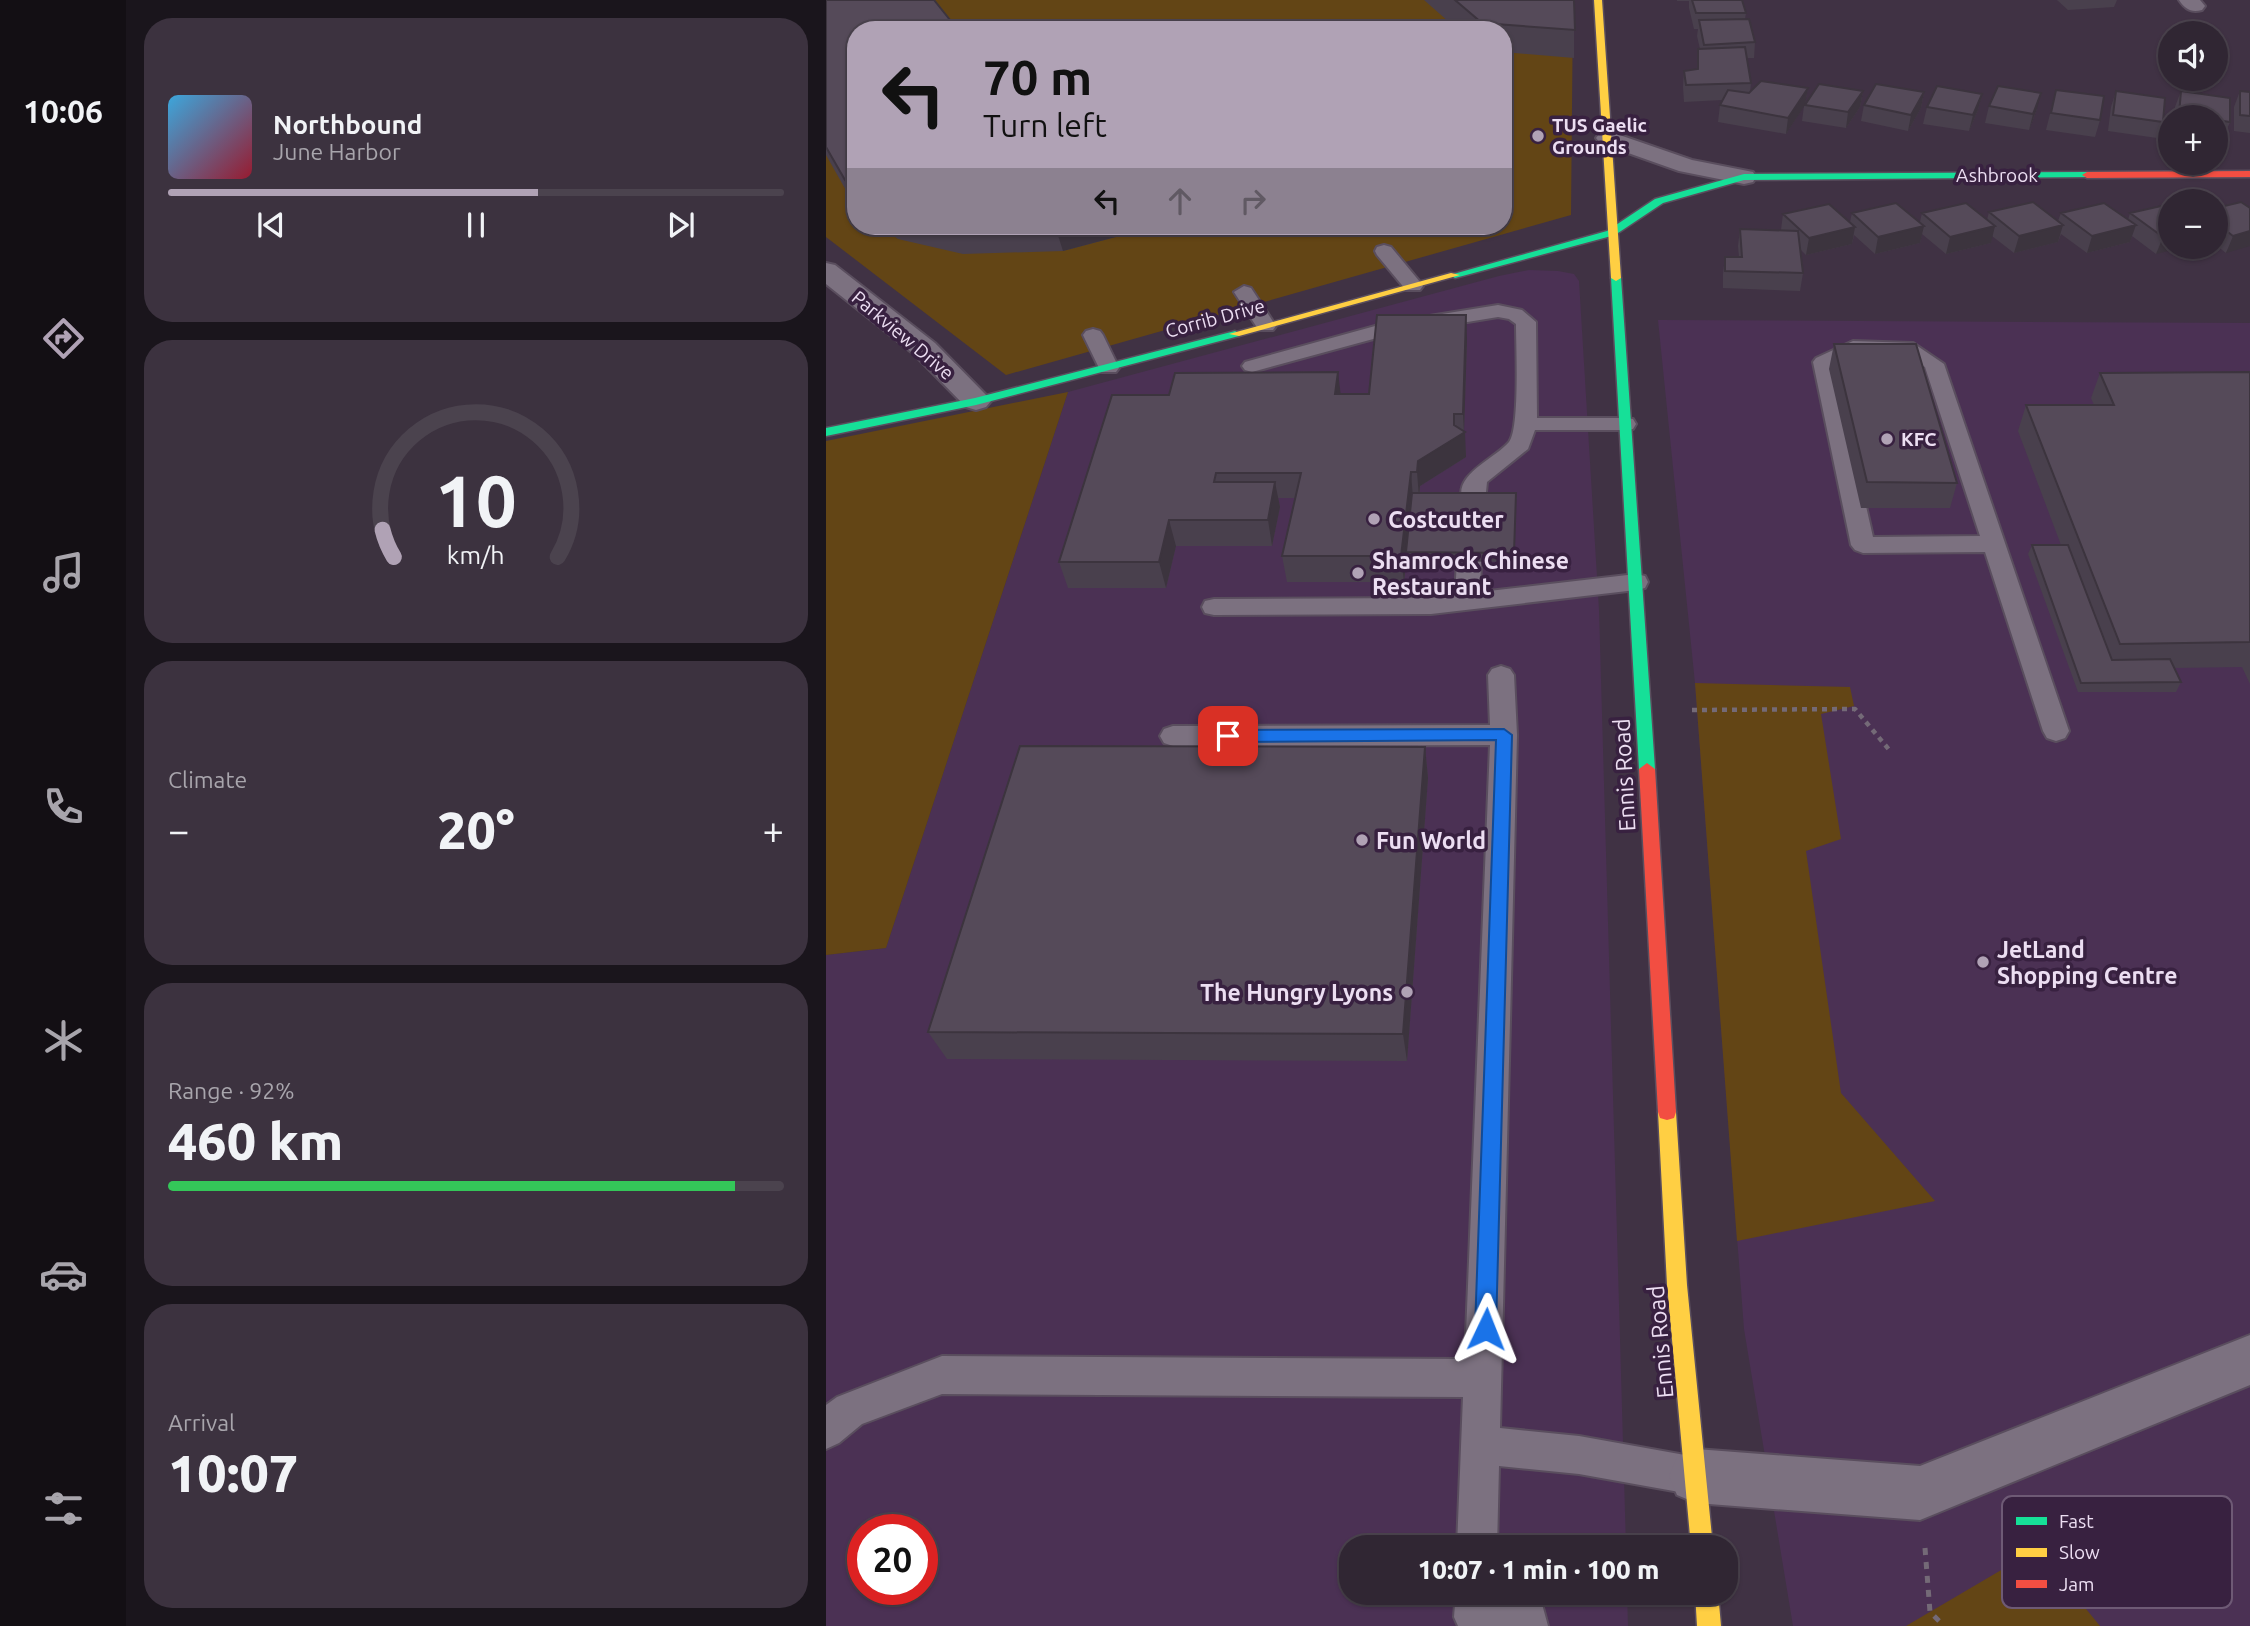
<!DOCTYPE html>
<meta charset="utf-8">
<style>
:root{--surface:#302633;--page:#3c323f;--text:#f1f3f6;--muted:#a8a5ac;--line:#4b434e;--accent:#b0a2b5}
body{margin:0;font-family:Ubuntu,sans-serif;background:var(--page);color:var(--text);height:100vh;display:flex;flex-direction:column;font-size:26px;white-space:nowrap}
*{box-sizing:border-box;margin:0}
p{font-size:23px;color:var(--muted)}
.icon{flex:none;width:38px;height:38px;fill:none;stroke:currentColor;stroke-width:2;stroke-linecap:round;stroke-linejoin:round}
.map{position:relative;flex:1;overflow:hidden}
.drawer{display:flex;flex-direction:column;gap:18px;padding:18px;background:#1a151c;width:700px}
.drawer>*{flex:none}
.hud{position:absolute;left:21px;top:21px;width:665px;height:214px;border-radius:28px;box-shadow:0 2px 5px #0004,0 0 0 2px var(--line);background:#b0a2b5;color:#111;overflow:hidden}
.controls{position:absolute;left:1332px;top:21px;display:grid;gap:14px}
.controls a{display:grid;place-items:center;width:70px;height:70px;border-radius:50%;background:var(--surface);box-shadow:0 2px 5px #0004,0 0 0 2px var(--line);font-size:35px}
.speed{position:absolute;left:21px;top:1514px;display:flex;gap:14px;font-size:35px;font-weight:700;text-align:center}
.speed>*{display:grid;place-content:center;width:91px;height:91px;border-radius:50%;background:var(--surface);box-shadow:0 2px 5px #0004,0 0 0 2px var(--line);line-height:1}
.speed .limit{border:10px solid #d22;background:#fff;color:#111}
.pin{position:absolute;display:grid;place-items:center;width:60px;height:60px;color:#fff;margin:-30px;border-radius:14px;box-shadow:0 4px 10px #0006}
.me{position:absolute;width:77px;margin:-38px;rotate:2deg;stroke-linejoin:round;filter:drop-shadow(0 0 5px #0008)}
.turn{display:flex;align-items:center;gap:24px;height:147px;padding:0 21px;font-size:32px}
.turn .icon{width:91px;height:91px;stroke-width:2.5}
.turn b{display:block;font-size:49px;line-height:60px}
.lanes{display:flex;align-items:center;height:66px;padding:0 21px;background:#0003;justify-content:center;gap:35px;direction:ltr}
.lanes .off{opacity:.35}
.big{font-size:52px;font-weight:800;line-height:1.1}
.drawer .card{flex:1;display:flex;flex-direction:column;justify-content:center;gap:10px;min-width:0;padding:0 24px;border-radius:28px;background:var(--page)}
.drawer .dial{align-items:center;gap:0}
.dial svg{height:182px;overflow:visible;fill:none;stroke:var(--line);stroke-width:7;stroke-linecap:round;text-anchor:middle}
.dial text{fill:var(--text);stroke:none}
.song{display:flex;align-items:center;gap:21px}
.cover{width:84px;height:84px;border-radius:10px;background:linear-gradient(135deg,hsl(200 70% 55%),hsl(350 70% 35%))}
.played{height:7px;border-radius:4px;background:linear-gradient(90deg,var(--accent) 60%,var(--line) 60%)}
.keys{display:flex;justify-content:space-around;direction:ltr}
.heat{display:flex;justify-content:space-between;align-items:center;font-size:38px;direction:ltr}
.charge{height:10px;border-radius:5px;background:linear-gradient(90deg,#34c759 92%,var(--line) 0)}
.trip{position:absolute;left:513px;top:1535px;width:399px;height:70px;border-radius:28px;background:var(--surface);box-shadow:0 2px 5px #0004,0 0 0 2px var(--line);font-weight:800;line-height:70px;text-align:center}
main{display:flex;flex:1;min-height:0}
.menu{display:flex;flex-direction:column;width:126px;justify-content:space-around;align-items:center;background:#130f14;color:var(--muted)}
.menu .icon{width:49px;height:49px}
.menu .on{color:var(--accent)}
.menu b{font-size:32px;color:var(--text)}
.map>svg:first-child{display:block}
.built{fill:#4b3154;fill-rule:evenodd}
.green{fill:#634515;fill-rule:evenodd}
.lines{fill:none;stroke-linecap:round;stroke-linejoin:round}
.lane-casing{stroke:#5a4e5e;stroke-width:4}
.street-casing{stroke:#5a4e5e;stroke-width:4}
.fast-casing{stroke:#5a4e5e;stroke-width:3}
.slow-casing{stroke:#5a4e5e;stroke-width:3}
.jam-casing{stroke:#5a4e5e;stroke-width:3}
.path-far1{stroke:#746a77;stroke-width:4.5;stroke-dasharray:5 5;stroke-linecap:butt}
.path{stroke:#746a77;stroke-width:5;stroke-dasharray:7 7;stroke-linecap:butt}
.lane{fill:#7c7180;fill-rule:evenodd}
.street{fill:#7c7180;fill-rule:evenodd}
.fast{fill:#16e098;fill-rule:evenodd}
.slow{fill:#ffcf43;fill-rule:evenodd}
.jam{fill:#f24e42;fill-rule:evenodd}
.wall{fill:#49404d}
.shaded-wall{fill:#3c343e}
.building{fill:#554a59;stroke:#3c343e;stroke-width:2}
.route{fill:#1a73e8;stroke:#114b97;stroke-width:2}
.poi-dot{fill:#b0a2b5;stroke:#382140;stroke-width:2.5}
.labels{text-anchor:middle;dominant-baseline:central;stroke-width:7;stroke-linejoin:round;paint-order:stroke}
.far-poi-label{font-size:19px;font-weight:bold;fill:#ecdef2;stroke:#382140;text-anchor:start}
.far-street-label{font-size:19px;fill:#ecdef2;stroke:#382140}
.poi-label{font-size:23px;font-weight:bold;fill:#ecdef2;stroke:#382140;text-anchor:start}
.street-label{font-size:23px;fill:#ecdef2;stroke:#382140}
.key{fill:#382140;stroke:#6e5a75;stroke-width:2}
.key-label{font-size:19px;fill:#ecdef2}
</style>
<main>
<nav class="menu">
<b>10:06</b>
<svg class="icon on" aria-label="directions" viewBox="0 0 24 24"><path d="M12 3l9 9-9 9-9-9zM9 14v-3h6M13 9l2 2-2 2"/></svg>
<svg class="icon" aria-label="music" viewBox="0 0 24 24"><path d="M9 18V5l10-2v13"/><circle cx="6" cy="18" r="3"/><circle cx="16" cy="16" r="3"/></svg>
<svg class="icon" aria-label="phone" viewBox="0 0 24 24"><path d="M5 4h4l2 5-3 2q2 4 5 5l2-3 5 2v4C11 20 4 13 5 4z"/></svg>
<svg class="icon" aria-label="climate" viewBox="0 0 24 24"><path d="M12 3v18M4 7l16 10M4 17L20 7"/></svg>
<svg class="icon" aria-label="car" viewBox="0 0 24 24"><path d="M5 17H2v-5l4-1 3-4h7l3 4 3 1v5h-3M9 17h6M6 11h13"/><circle cx="7" cy="17" r="2"/><circle cx="17" cy="17" r="2"/></svg>
<svg class="icon" aria-label="filters" viewBox="0 0 24 24"><path d="M4 7h16M4 17h16"/><circle cx="9" cy="7" r="2"/><circle cx="15" cy="17" r="2"/></svg>
</nav>
<section class="drawer">
<div class="card">
<div class="song"><i class="cover"></i><div><b>Northbound</b><p>June Harbor</p></div></div>
<div class="played"></div>
<div class="keys"><svg class="icon" aria-label="previous" viewBox="0 0 24 24"><path d="M18 5L8 12l10 7zM5 5v14"/></svg><svg class="icon" aria-label="pause" viewBox="0 0 24 24"><path d="M8 5v14M16 5v14"/></svg><svg class="icon" aria-label="next" viewBox="0 0 24 24"><path d="M6 5l10 7-10 7zM19 5v14"/></svg></div>
</div>
<div class="card dial"><svg viewBox="0 0 100 80">
<path d="M14 69A42 42 0 1 1 86 69"/>
<path d="M14 69A42 42 0 0 1 9 57" stroke="#b0a2b5"/>
<text x="50" y="56" font-size="32" font-weight="700">10</text>
<text x="50" y="72" font-size="11">km/h</text>
</svg></div>
<div class="card"><p>Climate</p>
<div class="heat"><a>−</a><b class="big">20°</b><a>+</a></div>
</div>
<div class="card"><p>Range · 92%</p><b class="big">460 km</b><div class="charge"></div></div>
<div class="card"><p>Arrival</p><b class="big">10:07</b></div>
</section>
<div class="map">
<svg width="1424" height="1626" viewBox="0 0 1424 1626">
<rect width="100%" height="100%" fill="#403244"/>
<path class="built" d="M 703,270 L 732,271 L 748,274 L 753,281 L 773,610 L 800,1547 L 525,1547 L 525,1592 L 801,1593 L 802,1626 L 0,1626 L 0,955 L 60,948 L 242,392 L 673,276 ZM 37,1530 L 96,1530 L 96,1589 L 37,1589 Z
M 832,320 L 1424,323 L 1424,1626 L 967,1626 L 918,1329 L 869,683 Z"/>
<path class="green" d="M 0,0 L 747,0 L 745,215 L 180,375 L 0,237 ZM 30,30 L 677,30 L 677,226 L 30,226 Z
M 242,392 L 60,948 L 0,955 L 0,441 Z
M 869,683 L 1024,687 L 1028,706 L 995,714 L 1015,839 L 980,851 L 1015,1093 L 1109,1201 L 911,1241 Z
M 1211,1549 L 1274,1626 L 1080,1626 Z"/>
<g class="lines">
<defs>
<path id="lane" d="M 558,245 L 565,247 L 594,282 L 597,286 L 594,290 L 580,290 L 551,255 L 549,251 L 551,247 Z
M 418,286 L 425,288 L 450,326 L 447,330 L 433,330 L 430,326 L 408,292 Z
M 672,305 L 696,310 L 710,322 L 711,418 L 799,418 L 807,419 L 810,424 L 807,429 L 799,430 L 709,430 L 702,449 L 661,482 L 659,502 L 656,507 L 648,509 L 640,507 C 620,477 668,460 683,442 C 694,428 690,346 690,324 L 683,319 L 672,317 L 562,335 L 426,372 L 419,370 L 416,366 L 419,362 L 560,323 Z
M 267,329 L 274,331 L 277,335 L 293,368 L 290,372 L 276,372 L 273,368 L 257,335 L 260,331 Z
M 1027,341 L 1087,343 L 1118,364 L 1243,731 L 1239,738 L 1230,741 L 1221,738 L 1217,731 L 1159,552 L 1037,553 L 1029,550 L 1025,545 L 987,362 L 990,358 ZM 1031,353 L 1076,353 L 1099,367 L 1154,536 L 1047,537 L 1008,365 Z
M 643,553 L 651,555 L 655,561 L 654,592 L 810,574 L 819,576 L 822,582 L 819,588 L 810,590 L 605,614 L 388,615 L 379,613 L 376,607 L 379,601 L 388,599 L 605,598 L 629,595 L 631,561 L 635,555 Z
M 675,666 L 684,669 L 688,675 L 691,735 L 674,1428 L 753,1436 L 870,1457 L 884,1462 L 889,1476 L 884,1490 L 870,1495 L 753,1474 L 673,1466 L 671,1547 L 631,1547 L 637,1397 L 116,1394 L 36,1424 L 13,1443 L 0,1449 L 0,1405 L 11,1397 L 116,1356 L 639,1359 L 664,745 L 347,746 L 338,743 L 334,736 L 338,729 L 347,726 L 664,725 L 662,675 L 666,669 Z
M 630,1592 L 670,1592 L 670,1597 L 701,1598 L 716,1604 L 722,1626 L 632,1626 L 628,1617 Z"/>
<path id="street" d="M 1353,0 L 1374,0 L 1379,6 L 1376,10 C 1365,13 1359,9 1353,0 Z
M 782,131 L 866,160 L 927,172 L 930,177 L 927,182 L 918,184 L 853,171 L 774,143 L 770,138 L 774,133 Z
M 0,263 L 9,265 L 109,343 L 160,395 L 165,401 L 160,407 L 150,410 L 140,407 L 89,355 L 0,284 Z
M 1424,1335 L 1424,1385 L 1094,1520 L 870,1503 L 851,1495 L 843,1476 L 851,1457 L 870,1449 L 1094,1466 Z"/>
<path id="fast" d="M 1261,172 L 1266,175 L 1264,177 L 918,180 L 837,203 L 789,235 L 629,278 L 624,275 L 781,231 L 829,199 L 918,174 Z
M 790,275 L 795,278 L 829,769 L 821,775 L 813,769 L 785,278 Z
M 409,331 L 415,334 L 413,336 L 150,405 L 0,436 L 0,428 L 149,398 Z"/>
<path id="slow" d="M 768,0 L 776,0 L 795,278 L 790,281 L 785,278 Z
M 625,273 L 634,275 L 413,336 L 403,334 Z
M 841,1104 L 848,1106 L 850,1112 L 861,1285 L 887,1547 L 865,1547 L 841,1285 L 832,1112 L 834,1106 Z
M 869,1592 L 892,1592 L 895,1626 L 871,1626 Z"/>
<path id="jam" d="M 1424,171 L 1424,177 L 1261,178 L 1256,175 L 1261,172 Z
M 821,763 L 829,769 L 850,1112 L 848,1118 L 841,1120 L 834,1118 L 832,1112 L 813,769 Z"/>
</defs>
<use href="#lane" class="lane-casing"/>
<use href="#street" class="street-casing"/>
<use href="#fast" class="fast-casing"/>
<use href="#slow" class="slow-casing"/>
<use href="#jam" class="jam-casing"/>
<path class="path-far1" d="M 866,710 L 1029,709 L 1065,752"/>
<path class="path" d="M 1099,1548 L 1104,1612 L 1118,1626"/>
<use href="#lane" class="lane"/>
<use href="#street" class="street"/>
<use href="#fast" class="fast"/>
<use href="#slow" class="slow"/>
<use href="#jam" class="jam"/>
</g>
<path class="wall" d="M 0,0 L 30,30 L 30,208 L 0,155 Z
M 598,0 L 748,0 L 748,58 L 677,52 L 677,30 L 591,30 L 623,22 Z
M 851,0 L 916,0 L 920,13 L 919,19 L 929,42 L 928,58 L 921,58 L 925,83 L 924,92 L 982,88 L 979,103 L 1037,91 L 1034,107 L 1020,128 L 976,121 L 978,106 L 960,134 L 892,122 L 894,105 L 896,100 L 858,102 L 857,87 L 858,71 L 871,70 L 872,49 L 874,49 L 871,36 L 872,29 L 868,29 L 863,8 L 863,1 L 851,1 Z
M 1231,0 L 1291,0 L 1288,7 L 1242,10 Z
M 1230,90 L 1274,120 L 1269,137 L 1220,130 Z
M 1290,91 L 1337,122 L 1331,138 L 1282,131 L 1285,107 Z
M 1355,91 L 1404,122 L 1397,138 L 1390,137 L 1390,117 L 1348,117 L 1349,107 Z
M 1414,91 L 1424,92 L 1424,133 L 1408,131 L 1408,107 Z
M 1098,92 L 1095,108 L 1082,131 L 1035,121 L 1038,105 Z
M 1156,94 L 1152,110 L 1143,131 L 1097,124 L 1101,107 Z
M 1163,106 L 1211,109 L 1203,130 L 1159,123 Z
M 1344,204 L 1344,247 L 1330,254 L 1306,236 L 1304,242 L 1261,253 L 1235,234 L 1232,242 L 1188,253 L 1166,236 L 1165,243 L 1120,254 L 1096,234 L 1094,243 L 1049,254 L 1028,235 L 1026,244 L 980,255 L 974,249 L 977,273 L 974,291 L 897,288 L 897,274 L 899,257 L 913,257 L 912,246 L 914,229 L 955,230 L 957,214 L 1024,222 L 1026,213 L 1094,222 L 1096,213 L 1161,220 L 1163,212 L 1232,221 L 1235,213 L 1302,220 L 1304,213 Z
M 1390,208 L 1424,208 L 1400,253 L 1390,245 Z
M 53,226 L 331,226 L 237,251 L 137,254 L 72,239 Z
M 641,340 L 638,431 L 640,457 L 594,486 L 594,493 L 690,503 L 688,562 L 581,561 L 581,556 L 578,582 L 461,582 L 456,556 L 469,498 L 452,498 L 454,507 L 446,546 L 350,546 L 340,588 L 242,588 L 233,562 L 515,394 L 543,394 Z
M 1008,344 L 1131,483 L 1124,508 L 1035,508 L 1003,369 Z
M 1424,372 L 1424,684 L 1416,667 L 1348,668 L 1355,682 L 1350,692 L 1252,692 L 1202,554 L 1206,545 L 1235,545 L 1192,431 L 1200,405 L 1268,405 L 1265,398 L 1274,373 Z
M 599,747 L 602,778 L 581,1061 L 121,1059 L 102,1032 Z"/>
<path class="shaded-wall" d="M 679,76 L 679,104 L 677,111 L 677,81 Z
M 982,88 L 979,105 L 960,134 L 962,118 Z
M 1037,91 L 1034,107 L 1020,128 L 1022,112 Z
M 1098,92 L 1095,108 L 1082,131 L 1085,115 Z
M 1215,93 L 1211,109 L 1203,130 L 1207,114 Z
M 1156,94 L 1152,110 L 1143,131 L 1147,115 Z
M 1237,225 L 1232,242 L 1188,253 L 1193,236 Z
M 1310,225 L 1304,242 L 1261,253 L 1266,236 Z
M 229,226 L 331,226 L 237,251 Z
M 1098,226 L 1094,243 L 1049,254 L 1052,237 Z
M 1169,226 L 1165,243 L 1120,254 L 1124,237 Z
M 1029,227 L 1026,244 L 980,255 L 983,238 Z
M 1424,231 L 1424,246 L 1400,253 L 1407,236 Z
M 1344,235 L 1344,247 L 1358,247 L 1330,254 L 1337,237 Z
M 640,315 L 641,340 L 638,432 L 639,432 L 640,457 L 594,486 L 593,498 L 591,472 L 592,461 L 628,414 L 630,438 L 638,433 L 637,414 Z
M 512,372 L 515,397 L 509,394 Z
M 585,472 L 587,498 L 578,582 L 575,556 Z
M 449,482 L 454,507 L 446,546 L 442,520 Z
M 343,520 L 350,546 L 340,588 L 333,562 Z
M 599,747 L 602,778 L 581,1061 L 577,1034 Z"/>
<path class="building" d="M 0,0 L 108,0 L 132,30 L 30,30 L 30,188 L 19,180 L 0,147 Z
M 629,0 L 748,0 L 749,30 L 656,23 Z
M 866,0 L 916,0 L 920,13 L 870,13 Z
M 923,19 L 929,42 L 878,45 L 873,20 Z
M 629,20 L 640,30 L 591,30 Z
M 919,47 L 925,83 L 860,85 L 858,71 L 872,69 L 872,49 Z
M 935,81 L 982,88 L 962,118 L 894,105 L 902,90 L 923,93 Z
M 993,84 L 1037,91 L 1022,112 L 979,105 Z
M 1050,84 L 1098,92 L 1085,115 L 1038,105 Z
M 1111,86 L 1156,94 L 1147,115 L 1101,107 Z
M 1172,86 L 1215,93 L 1207,114 L 1163,106 Z
M 1230,90 L 1278,96 L 1274,120 L 1225,113 Z
M 1290,91 L 1339,98 L 1337,122 L 1287,115 Z
M 1355,91 L 1404,98 L 1404,122 L 1390,120 L 1390,117 L 1370,117 L 1353,115 Z
M 1414,91 L 1424,92 L 1424,116 L 1414,115 Z
M 1207,202 L 1237,225 L 1193,236 L 1163,212 Z
M 1415,202 L 1424,208 L 1424,231 L 1407,236 L 1390,223 L 1390,208 Z
M 1070,203 L 1098,226 L 1052,237 L 1026,213 Z
M 1140,203 L 1169,226 L 1124,237 L 1096,213 Z
M 1278,203 L 1310,225 L 1266,236 L 1235,213 Z
M 1003,204 L 1029,227 L 983,238 L 957,214 Z
M 1344,204 L 1344,235 L 1337,237 L 1304,213 Z
M 914,229 L 972,231 L 977,273 L 899,271 L 899,257 L 916,257 Z
M 551,315 L 640,315 L 637,414 L 628,414 L 628,425 L 639,432 L 592,461 L 591,472 L 585,472 L 575,556 L 456,556 L 475,473 L 390,473 L 388,482 L 449,482 L 442,520 L 343,520 L 333,562 L 233,562 L 286,395 L 343,395 L 349,373 L 512,372 L 509,394 L 543,394 Z
M 1008,344 L 1090,344 L 1131,483 L 1041,482 Z
M 1424,372 L 1424,642 L 1294,644 L 1200,405 L 1288,405 L 1274,373 Z
M 586,493 L 690,493 L 688,553 L 580,552 Z
M 1206,545 L 1242,545 L 1286,660 L 1344,659 L 1355,682 L 1255,683 Z
M 194,746 L 599,747 L 577,1034 L 102,1032 Z"/>
<path class="route" d="M 678,729 L 686,735 L 670,1329 L 667,1337 L 660,1340 L 652,1337 L 649,1329 L 670,740 L 402,742 L 395,736 L 402,730 Z"/>
<g class="poi-dot">
<circle cx="712" cy="136" r="7"/>
<circle cx="1061" cy="439" r="7"/>
<circle cx="548" cy="519" r="7"/>
<circle cx="532" cy="573" r="7"/>
<circle cx="536" cy="840" r="7"/>
<circle cx="1157" cy="962" r="7"/>
<circle cx="581" cy="992" r="7"/>
</g>
<g class="labels">
<g class="far-poi-label">
<text x="726" y="125">TUS Gaelic<tspan x="726" dy="22">Grounds</tspan></text>
<text x="1075" y="439">KFC</text>
</g>
<g class="far-street-label">
<text x="1171" y="175">Ashbrook</text>
<text transform="translate(389 318) rotate(-15)">Corrib Drive</text>
<text transform="translate(77 335) rotate(40)">Parkview Drive</text>
</g>
<g class="poi-label">
<text x="562" y="519">Costcutter</text>
<text x="546" y="560">Shamrock Chinese<tspan x="546" dy="26">Restaurant</tspan></text>
<text x="550" y="840">Fun World</text>
<text x="1171" y="949">JetLand<tspan x="1171" dy="26">Shopping Centre</tspan></text>
<text x="567" y="992" text-anchor="end">The Hungry Lyons</text>
</g>
<g class="street-label">
<text transform="translate(798 775) rotate(-93)">Ennis Road</text>
<text transform="translate(834 1342) rotate(-95)">Ennis Road</text>
</g>
</g>
<rect x="1176" y="1496" width="230" height="112" rx="10" class="key"/>
<rect x="1190" y="1517" width="31" height="8" fill="#16e098"/>
<rect x="1190" y="1548" width="31" height="9" fill="#ffcf43"/>
<rect x="1190" y="1580" width="31" height="8" fill="#f24e42"/>
<g class="key-label">
<text x="1233" y="1528">Fast</text>
<text x="1233" y="1559">Slow</text>
<text x="1233" y="1591">Jam</text>
</g>
</svg>
<div class="controls">
<a><svg class="icon" aria-label="sound" viewBox="0 0 24 24"><path d="M4 9h4l5-4v14l-5-4H4zM17 9q2 3 0 6"/></svg></a>
<a>+</a>
<a>−</a>
</div>
<div class="speed"><div class="limit">20</div></div>
<div class="pin" style="left:402px;top:736px;background:#d93025"><svg class="icon" aria-label="arrive" viewBox="0 0 24 24"><path d="M6 21V4h12l-3 4 3 4H6"/></svg></div>
<svg class="me" style="left:660px;top:1329px" viewBox="-20 -20 40 40"><path d="M0-17L14 15 0 8-14 15z" fill="#1a73e8" stroke="#fff" stroke-width="4"/></svg>
<div class="trip">10:07 · 1 min · 100 m</div>
<div class="hud">
<div class="turn"><svg class="icon" aria-label="left" viewBox="0 0 24 24"><path d="M17 20v-9H6M10 6l-5 5 5 5"/></svg><div><b>70 m</b>Turn left</div></div>
<div class="lanes"><svg class="icon" aria-label="left" viewBox="0 0 24 24"><path d="M17 20v-9H6M10 6l-5 5 5 5"/></svg><svg class="icon off" aria-label="ahead" viewBox="0 0 24 24"><path d="M12 20V5M6 11l6-6 6 6"/></svg><svg class="icon off" aria-label="right" viewBox="0 0 24 24"><path d="M7 20v-9h11M14 6l5 5-5 5"/></svg></div>
</div>
</div>
</main>
